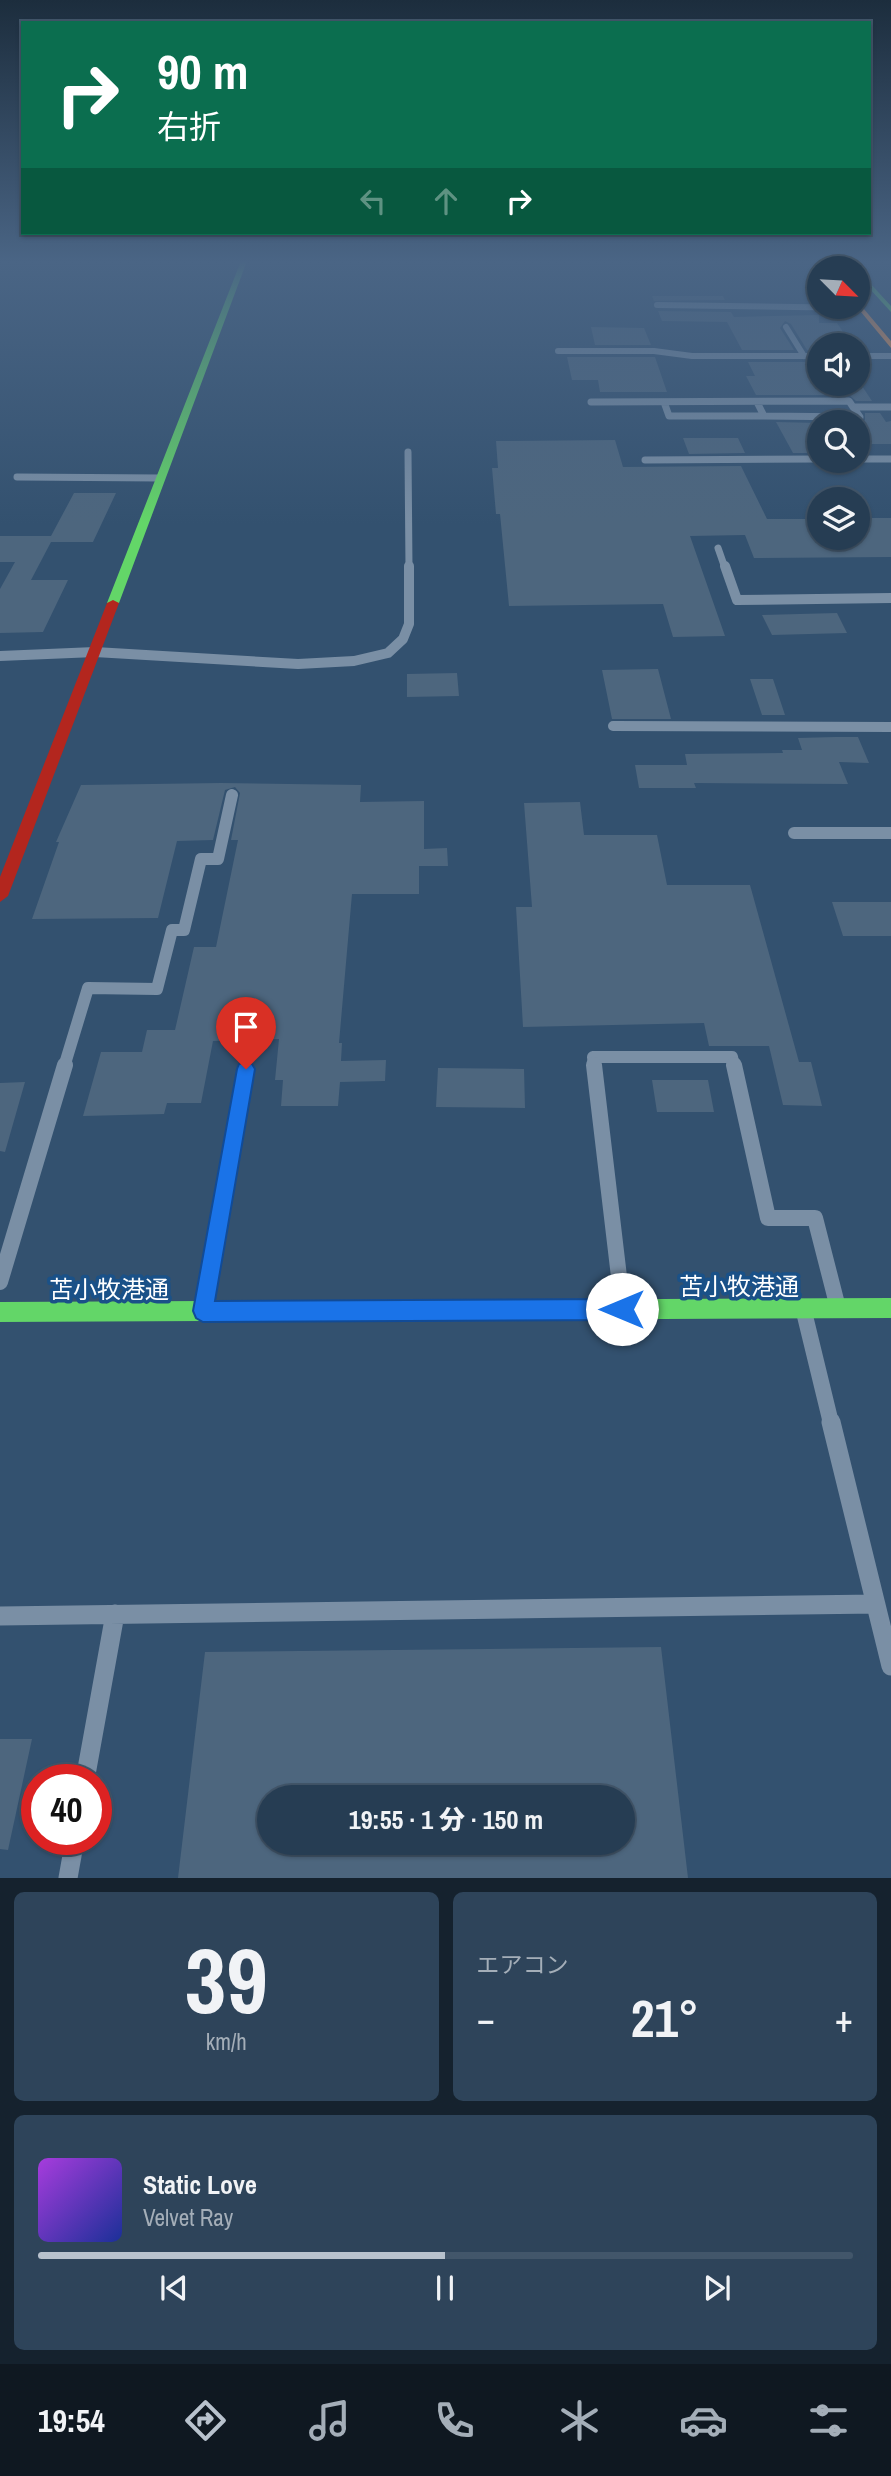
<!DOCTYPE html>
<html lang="ja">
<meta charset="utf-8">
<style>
:root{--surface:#263d53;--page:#2e445a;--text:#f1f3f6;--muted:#a4aeb8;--line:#42566a;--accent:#b8c2cd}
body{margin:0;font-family:"Archivo Narrow","Noto Sans JP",sans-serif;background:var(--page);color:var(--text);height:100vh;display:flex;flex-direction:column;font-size:26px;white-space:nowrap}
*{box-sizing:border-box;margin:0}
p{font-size:23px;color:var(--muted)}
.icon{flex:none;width:38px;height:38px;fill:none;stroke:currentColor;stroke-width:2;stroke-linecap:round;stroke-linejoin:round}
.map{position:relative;height:1878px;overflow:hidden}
.panel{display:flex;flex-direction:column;gap:14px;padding:14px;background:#15222e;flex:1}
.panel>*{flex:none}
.guide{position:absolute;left:21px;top:21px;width:850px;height:214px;border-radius:0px;box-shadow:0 2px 5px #0004,0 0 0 2px var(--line);background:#0b6e4f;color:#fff;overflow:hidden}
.needle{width:46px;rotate:114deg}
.controls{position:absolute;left:807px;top:256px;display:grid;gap:14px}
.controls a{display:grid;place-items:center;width:63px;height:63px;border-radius:50%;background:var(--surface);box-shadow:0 2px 5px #0004,0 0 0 2px var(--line);font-size:35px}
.speed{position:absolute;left:21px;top:1764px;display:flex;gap:14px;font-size:35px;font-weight:700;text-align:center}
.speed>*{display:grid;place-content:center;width:91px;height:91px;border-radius:50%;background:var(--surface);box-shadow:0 2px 5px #0004,0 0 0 2px var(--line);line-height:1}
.speed .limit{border:10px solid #d22;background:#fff;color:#111}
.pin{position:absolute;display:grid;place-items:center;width:60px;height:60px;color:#fff;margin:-72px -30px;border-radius:50% 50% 50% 0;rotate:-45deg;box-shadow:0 0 7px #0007}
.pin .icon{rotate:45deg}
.me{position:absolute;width:77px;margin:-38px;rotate:270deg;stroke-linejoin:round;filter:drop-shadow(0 0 5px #0008)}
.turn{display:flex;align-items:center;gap:24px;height:147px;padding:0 21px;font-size:32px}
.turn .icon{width:91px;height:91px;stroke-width:2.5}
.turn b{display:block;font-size:49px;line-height:60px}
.lanes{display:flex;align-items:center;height:66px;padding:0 21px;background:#0003;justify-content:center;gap:35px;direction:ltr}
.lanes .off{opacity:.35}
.big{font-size:52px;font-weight:800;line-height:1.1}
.panel .widget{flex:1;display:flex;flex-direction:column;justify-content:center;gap:10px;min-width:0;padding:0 24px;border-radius:10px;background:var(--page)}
.panel .dial{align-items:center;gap:0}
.dial b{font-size:91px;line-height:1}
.song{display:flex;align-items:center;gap:21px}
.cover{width:84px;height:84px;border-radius:10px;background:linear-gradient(135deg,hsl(280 70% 55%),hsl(230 70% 35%))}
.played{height:7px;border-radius:4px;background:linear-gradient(90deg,var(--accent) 50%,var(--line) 50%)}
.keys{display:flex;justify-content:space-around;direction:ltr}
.heat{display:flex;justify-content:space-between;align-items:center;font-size:38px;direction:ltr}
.panel .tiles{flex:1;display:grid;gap:14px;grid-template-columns:1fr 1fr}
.widget:last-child{grid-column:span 2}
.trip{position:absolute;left:257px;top:1785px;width:378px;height:70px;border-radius:35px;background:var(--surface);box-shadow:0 2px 5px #0004,0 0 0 2px var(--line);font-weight:800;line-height:70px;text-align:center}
.tab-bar{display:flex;height:112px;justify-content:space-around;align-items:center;background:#0f1821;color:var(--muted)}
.tab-bar .icon{width:49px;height:49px}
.tab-bar .selected{color:var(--accent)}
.tab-bar b{font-size:32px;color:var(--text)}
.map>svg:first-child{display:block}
.building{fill:#4d667e;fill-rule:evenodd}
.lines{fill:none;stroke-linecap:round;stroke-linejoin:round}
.lane-far5{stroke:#7a8fa5;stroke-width:6}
.lane-far4{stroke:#7a8fa5;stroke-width:7}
.lane-far3{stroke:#7a8fa5;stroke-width:10}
.lane-far2{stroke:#7a8fa5;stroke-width:12}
.lane-far1{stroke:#7a8fa5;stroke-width:16}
.lane{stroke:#7a8fa5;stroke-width:19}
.fast{fill:#63d668;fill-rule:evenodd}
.slow{fill:#ff974d;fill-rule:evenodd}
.jam{fill:#b3261e;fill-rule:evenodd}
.route{fill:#1a73e8;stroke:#114b97;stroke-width:2}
.labels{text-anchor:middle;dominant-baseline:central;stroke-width:7;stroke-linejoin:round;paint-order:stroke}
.near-street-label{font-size:24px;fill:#fff;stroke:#1a5188}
</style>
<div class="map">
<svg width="891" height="1878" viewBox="0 0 891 1878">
<rect width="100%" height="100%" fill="#33516f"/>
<path class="building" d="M 652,296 L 723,296 L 725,300 L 654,301 Z
M 658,311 L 731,312 L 734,317 L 819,315 L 819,323 L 837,323 L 852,345 L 819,345 L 819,350 L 807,350 L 791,324 L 785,321 L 780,328 L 794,350 L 742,350 L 727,322 L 662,321 Z
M 591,327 L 644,328 L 651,345 L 595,345 Z
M 567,357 L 655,357 L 667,392 L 600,392 L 598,380 L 572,380 Z
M 748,362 L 819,362 L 819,383 L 860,383 L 872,401 L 856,401 L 849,395 L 756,395 L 746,376 L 755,376 Z
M 865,413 L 880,413 L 886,422 L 891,421 L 891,444 L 858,444 L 858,423 L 865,420 Z
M 776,422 L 819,423 L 819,453 L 793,453 Z
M 683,438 L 738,438 L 745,453 L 689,454 Z
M 615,440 L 623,467 L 741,466 L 767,519 L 819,519 L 819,539 L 858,539 L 858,518 L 891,518 L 891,557 L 754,558 L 745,535 L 690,536 L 725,636 L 673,637 L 663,604 L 509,606 L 500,514 L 496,514 L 492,468 L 498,468 L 496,441 Z
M 74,493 L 116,493 L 93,542 L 51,542 L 31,580 L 68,580 L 43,632 L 0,633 L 0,589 L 15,562 L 0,562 L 0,536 L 51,536 Z
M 837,613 L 847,633 L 772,635 L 762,615 Z
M 658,669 L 671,719 L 612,719 L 602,670 Z
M 457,673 L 459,696 L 407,697 L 407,674 Z
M 750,679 L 773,679 L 785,715 L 762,715 Z
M 835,737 L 858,737 L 869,763 L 839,762 L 848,784 L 694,783 L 696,788 L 639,788 L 635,765 L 687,765 L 685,754 L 783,753 L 782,750 L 802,750 L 798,738 Z
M 221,783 L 361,785 L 360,802 L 424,801 L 424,849 L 447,848 L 448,866 L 419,866 L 419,894 L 352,894 L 339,1043 L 342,1043 L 341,1061 L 386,1060 L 385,1081 L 340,1082 L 338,1106 L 281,1106 L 283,1080 L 275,1080 L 279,1039 L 213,1041 L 201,1103 L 167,1103 L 164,1114 L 83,1116 L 101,1052 L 142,1052 L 147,1030 L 175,1030 L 194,947 L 216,947 L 238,840 L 231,840 L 240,793 L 235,787 L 225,790 L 213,840 L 177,841 L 158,918 L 32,919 L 59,842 L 56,842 L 81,785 Z
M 580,802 L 584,835 L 657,835 L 667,885 L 750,885 L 799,1062 L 811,1062 L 822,1106 L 783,1105 L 769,1046 L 709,1046 L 704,1023 L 523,1027 L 516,907 L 532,907 L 524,803 Z
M 832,902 L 891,902 L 891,936 L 843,936 Z
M 438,1068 L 524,1069 L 525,1108 L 436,1107 Z
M 652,1080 L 708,1080 L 714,1112 L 657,1112 Z
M 25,1082 L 5,1152 L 0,1151 L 0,1083 Z
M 661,1647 L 688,1878 L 178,1878 L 205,1652 ZM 270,1797 L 623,1797 L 623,1843 L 270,1843 Z
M 0,1739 L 32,1739 L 8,1850 L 0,1849 Z"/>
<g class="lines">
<path class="lane-far5" d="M 657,305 L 860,308
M 786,327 L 804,356
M 558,351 L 654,351 L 692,356 L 819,356
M 858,356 L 891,356"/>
<path class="lane-far4" d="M 591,402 L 849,401 L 853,407 L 891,407
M 664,402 L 669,416 L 764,416 L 757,402
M 764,416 L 860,417 L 853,407
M 408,452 L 409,568
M 858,459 L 891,459
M 645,460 L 819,459
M 17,477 L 160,478
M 718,548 L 725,568"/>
<path class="lane-far3" d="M 725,566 L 737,600 L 891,598
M 0,656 L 95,652 L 298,664 L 354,661 L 388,653 L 403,639 L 409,624 L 409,566
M 613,726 L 891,727"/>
<path class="lane-far2" d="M 794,833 L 891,833
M 64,1067 L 88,988 L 157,989 L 172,930 L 184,930 L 201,859 L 218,859 L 232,795
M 594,1067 L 593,1057 L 732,1057 L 734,1067"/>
<path class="lane-far1" d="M 594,1065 L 622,1302
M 734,1065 L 768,1218 L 815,1218 L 836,1300
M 0,1282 L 65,1065
M 204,1303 L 246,1069
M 805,1316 L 831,1423"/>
<path class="lane" d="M 831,1422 L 891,1666
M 0,1616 L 876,1604
M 85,1780 L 115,1614
M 68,1878 L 75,1839"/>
<path class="fast" d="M 241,261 L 247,261 L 119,603 L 109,605 L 107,603 Z
M 858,270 L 891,306 L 891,312 L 858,276 Z
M 891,1298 L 891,1318 L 0,1322 L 0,1302 Z"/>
<path class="slow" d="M 819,261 L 826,261 L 831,268 L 824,268 Z
M 858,302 L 891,341 L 891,348 L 856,306 Z"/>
<path class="jam" d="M 113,600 L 119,603 L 8,896 L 0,902 L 0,877 L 107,603 Z"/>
</g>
<linearGradient id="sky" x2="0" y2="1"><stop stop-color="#1c2d3d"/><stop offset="0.5" stop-color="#4a6585"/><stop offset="1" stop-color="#4a6585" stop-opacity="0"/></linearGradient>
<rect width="891" height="524" fill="url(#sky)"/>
<path class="route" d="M 246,1062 L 252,1064 L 255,1069 L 215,1301 L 622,1299 L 630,1302 L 633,1309 L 630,1317 L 622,1320 L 203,1322 L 196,1318 L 193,1311 L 237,1069 L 239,1064 Z"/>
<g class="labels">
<g class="near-street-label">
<text x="739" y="1286">苫小牧港通</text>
<text x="109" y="1289">苫小牧港通</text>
</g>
</g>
</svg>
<div class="controls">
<a><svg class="needle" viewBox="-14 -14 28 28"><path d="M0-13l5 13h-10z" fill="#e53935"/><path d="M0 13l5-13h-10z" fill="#a4aeb8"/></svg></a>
<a><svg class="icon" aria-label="sound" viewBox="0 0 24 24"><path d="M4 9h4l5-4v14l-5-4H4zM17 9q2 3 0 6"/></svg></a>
<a><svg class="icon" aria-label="search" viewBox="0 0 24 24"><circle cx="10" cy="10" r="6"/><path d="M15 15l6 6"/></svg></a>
<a><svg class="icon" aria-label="layers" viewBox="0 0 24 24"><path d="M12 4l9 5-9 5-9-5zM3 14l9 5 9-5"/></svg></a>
</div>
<div class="speed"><div class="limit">40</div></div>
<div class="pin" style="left:246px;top:1069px;background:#d93025"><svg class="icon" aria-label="arrive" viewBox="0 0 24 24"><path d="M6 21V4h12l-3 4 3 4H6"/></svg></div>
<svg class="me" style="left:622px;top:1309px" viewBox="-20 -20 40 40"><circle r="19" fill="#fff"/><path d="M0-13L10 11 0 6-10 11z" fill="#1a73e8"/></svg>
<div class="trip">19:55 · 1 分 · 150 m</div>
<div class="guide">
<div class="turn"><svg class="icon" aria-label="right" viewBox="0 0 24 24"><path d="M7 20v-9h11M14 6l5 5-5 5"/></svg><div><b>90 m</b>右折</div></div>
<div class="lanes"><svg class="icon off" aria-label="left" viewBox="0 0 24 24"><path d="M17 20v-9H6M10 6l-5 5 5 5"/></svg><svg class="icon off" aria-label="ahead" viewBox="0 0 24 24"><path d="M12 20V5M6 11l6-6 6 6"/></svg><svg class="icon" aria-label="right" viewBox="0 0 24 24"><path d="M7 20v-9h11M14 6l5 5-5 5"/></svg></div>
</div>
</div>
<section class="panel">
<div class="tiles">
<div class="widget dial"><b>39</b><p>km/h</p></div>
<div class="widget"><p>エアコン</p>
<div class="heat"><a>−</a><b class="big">21°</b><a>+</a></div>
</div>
<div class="widget">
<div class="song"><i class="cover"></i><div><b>Static Love</b><p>Velvet Ray</p></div></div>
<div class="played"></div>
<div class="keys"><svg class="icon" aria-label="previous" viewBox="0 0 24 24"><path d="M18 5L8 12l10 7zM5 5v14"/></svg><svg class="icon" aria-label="pause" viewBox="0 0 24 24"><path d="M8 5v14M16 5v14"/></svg><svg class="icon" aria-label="next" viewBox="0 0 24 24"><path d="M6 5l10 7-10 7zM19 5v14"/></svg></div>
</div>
</div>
</section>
<nav class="tab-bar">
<b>19:54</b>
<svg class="icon selected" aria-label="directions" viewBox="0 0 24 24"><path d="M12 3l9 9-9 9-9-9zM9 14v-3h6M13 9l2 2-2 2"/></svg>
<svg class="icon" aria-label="music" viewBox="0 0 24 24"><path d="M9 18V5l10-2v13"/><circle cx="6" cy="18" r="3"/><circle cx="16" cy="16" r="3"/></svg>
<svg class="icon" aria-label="phone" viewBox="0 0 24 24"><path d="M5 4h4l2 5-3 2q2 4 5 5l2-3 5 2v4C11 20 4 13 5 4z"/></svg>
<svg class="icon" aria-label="climate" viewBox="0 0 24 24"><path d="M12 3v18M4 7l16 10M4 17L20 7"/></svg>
<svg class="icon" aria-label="car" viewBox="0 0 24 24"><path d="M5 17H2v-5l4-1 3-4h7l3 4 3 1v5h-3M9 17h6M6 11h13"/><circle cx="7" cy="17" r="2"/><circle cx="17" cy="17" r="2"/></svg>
<svg class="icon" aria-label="filters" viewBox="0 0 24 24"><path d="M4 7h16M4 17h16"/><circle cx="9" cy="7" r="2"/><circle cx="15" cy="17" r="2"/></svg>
</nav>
